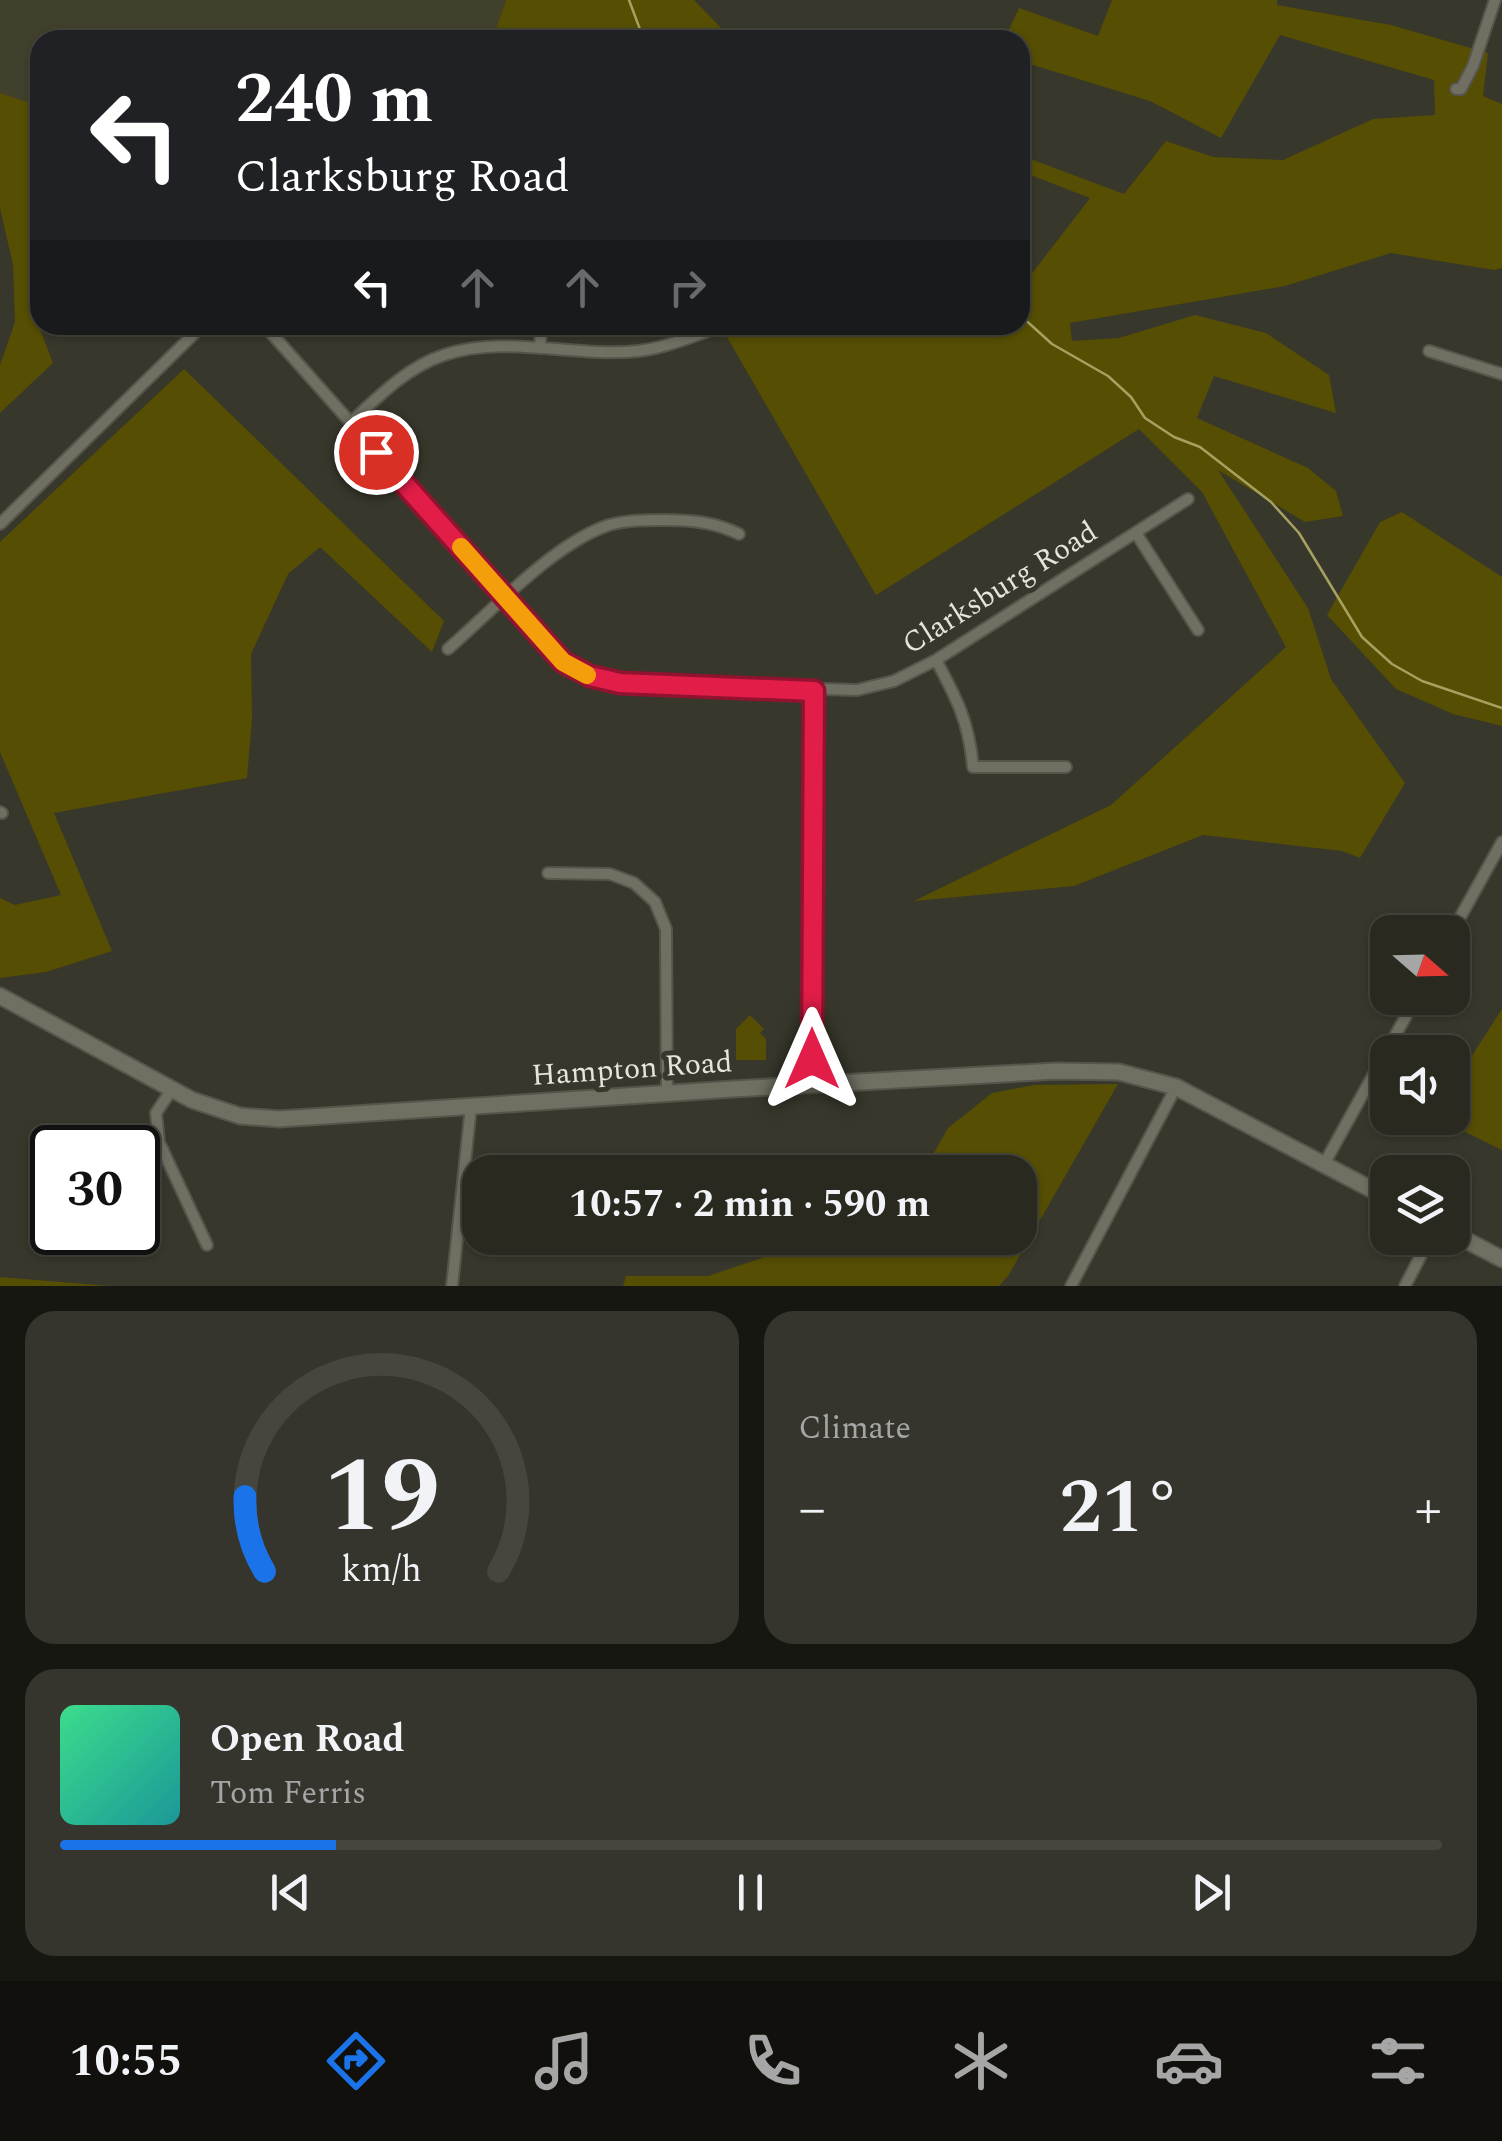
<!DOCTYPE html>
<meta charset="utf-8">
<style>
:root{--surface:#2a2920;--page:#36352d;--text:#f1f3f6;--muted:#a5a6a5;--line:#46453e;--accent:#1a73e8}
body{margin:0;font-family:Spectral,serif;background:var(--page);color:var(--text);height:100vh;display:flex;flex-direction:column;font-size:38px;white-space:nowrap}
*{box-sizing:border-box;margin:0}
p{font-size:32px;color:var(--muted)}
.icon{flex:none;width:55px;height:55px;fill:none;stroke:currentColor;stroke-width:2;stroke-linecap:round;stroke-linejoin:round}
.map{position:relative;height:1286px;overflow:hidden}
.panel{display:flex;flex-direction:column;gap:25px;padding:25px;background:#171712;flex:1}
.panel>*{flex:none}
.hud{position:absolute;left:30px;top:30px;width:1000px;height:305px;border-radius:30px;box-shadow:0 2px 8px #0004,0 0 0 2px var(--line);background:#202124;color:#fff;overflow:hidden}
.needle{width:65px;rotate:110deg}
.tools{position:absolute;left:1370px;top:915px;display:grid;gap:20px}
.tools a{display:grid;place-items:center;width:100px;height:100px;border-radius:20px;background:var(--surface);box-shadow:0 2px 8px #0004,0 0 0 2px var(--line);font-size:50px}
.speed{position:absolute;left:30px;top:1125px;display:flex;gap:20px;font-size:50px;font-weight:700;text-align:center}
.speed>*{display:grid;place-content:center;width:130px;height:130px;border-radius:50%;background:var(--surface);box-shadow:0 2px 8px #0004,0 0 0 2px var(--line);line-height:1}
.speed .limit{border:5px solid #111;border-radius:15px;background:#fff;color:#111}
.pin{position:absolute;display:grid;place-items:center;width:85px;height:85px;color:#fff;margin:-42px;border:5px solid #fff;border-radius:50%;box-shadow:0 2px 10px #0007}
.me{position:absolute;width:110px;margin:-55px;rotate:0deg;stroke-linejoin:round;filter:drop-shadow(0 0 8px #0008)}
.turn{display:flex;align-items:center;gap:35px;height:210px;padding:0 40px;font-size:45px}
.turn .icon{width:130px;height:130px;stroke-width:2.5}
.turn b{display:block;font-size:70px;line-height:85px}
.lanes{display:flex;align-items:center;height:95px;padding:0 40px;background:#0003;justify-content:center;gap:50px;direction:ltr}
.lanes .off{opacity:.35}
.big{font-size:75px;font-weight:700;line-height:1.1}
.panel .widget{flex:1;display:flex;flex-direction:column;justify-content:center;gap:15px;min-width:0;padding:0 35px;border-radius:30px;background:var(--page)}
.panel .dial{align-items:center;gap:0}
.dial svg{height:260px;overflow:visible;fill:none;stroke:var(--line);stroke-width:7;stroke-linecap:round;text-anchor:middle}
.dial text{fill:var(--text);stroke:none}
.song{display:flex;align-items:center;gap:30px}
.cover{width:120px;height:120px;border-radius:15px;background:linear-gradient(135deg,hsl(150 70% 55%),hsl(180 70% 35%))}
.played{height:10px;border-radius:5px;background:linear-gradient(90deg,var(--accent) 20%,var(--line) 20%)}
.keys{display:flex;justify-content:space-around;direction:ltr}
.heat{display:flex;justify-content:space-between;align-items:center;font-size:55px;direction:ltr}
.panel .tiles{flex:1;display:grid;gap:25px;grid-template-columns:1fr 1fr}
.widget:last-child{grid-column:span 2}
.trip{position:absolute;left:462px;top:1155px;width:575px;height:100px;border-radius:30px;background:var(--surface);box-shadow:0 2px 8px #0004,0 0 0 2px var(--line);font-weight:700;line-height:100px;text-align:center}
.tabs{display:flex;height:160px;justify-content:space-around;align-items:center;background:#11100d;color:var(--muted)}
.tabs .icon{width:70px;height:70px}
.tabs .on{color:var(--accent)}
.tabs b{font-size:45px;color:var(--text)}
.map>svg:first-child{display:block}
.built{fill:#41402d}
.green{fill:#554e03}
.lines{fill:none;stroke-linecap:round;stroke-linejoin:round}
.stream{stroke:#a7a161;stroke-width:2.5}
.street-casing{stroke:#56554c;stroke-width:14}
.secondary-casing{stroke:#56554c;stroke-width:19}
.street{stroke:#706f62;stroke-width:10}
.secondary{stroke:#706f62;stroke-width:15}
.route-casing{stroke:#92132f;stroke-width:25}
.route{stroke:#e11d48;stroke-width:18}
.slow{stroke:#f59e0b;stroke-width:18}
.labels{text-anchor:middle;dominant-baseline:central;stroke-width:10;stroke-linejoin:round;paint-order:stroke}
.street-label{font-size:30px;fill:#e5e4dd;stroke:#38372b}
</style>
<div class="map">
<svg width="1502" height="1286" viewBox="0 0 1502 1286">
<rect width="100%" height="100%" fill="#38372b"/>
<path class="built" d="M 0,0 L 506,0 L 492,40 L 40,40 L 40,106 L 0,93 Z"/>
<path class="green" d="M 506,0 L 694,0 L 733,40 L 492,40 Z
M 1112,0 L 1277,0 L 1277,5 L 1391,25 L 1488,53 L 1483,96 L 1502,104 L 1502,268 L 1494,270 L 1391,253 L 1285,286 L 1070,323 L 1072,341 L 1119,338 L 1195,315 L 1266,333 L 1329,375 L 1336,413 L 1214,376 L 1197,418 L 1308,468 L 1336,491 L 1343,516 L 1305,522 L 1218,470 L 1308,608 L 1331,679 L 1405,783 L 1360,858 L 1342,851 L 1203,835 L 1074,886 L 914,901 L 1111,805 L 1286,647 L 1202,492 L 1139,429 L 876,595 L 720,325 L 1020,325 L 1020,289 L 1090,198 L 1020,171 L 1020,155 L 1124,194 L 1166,141 L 1213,157 L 1283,160 L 1373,119 L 1435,115 L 1434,80 L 1280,35 L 1221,138 L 1150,101 L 1020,61 L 1020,40 L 1004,40 L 1019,8 L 1098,36 Z
M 0,93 L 40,106 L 38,324 L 53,363 L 0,413 L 0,365 L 15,322 L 13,265 L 0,208 Z
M 184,369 L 444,621 L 432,652 L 320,547 L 288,574 L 251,654 L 252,719 L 247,778 L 54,813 L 112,951 L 46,972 L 0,978 L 0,898 L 15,905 L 61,895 L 0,752 L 0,542 Z
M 1402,512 L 1502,577 L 1502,726 L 1453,714 L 1396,689 L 1327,615 L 1380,522 Z
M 1502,1009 L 1502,1150 L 1437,1118 L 1452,1118 L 1453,1085 Z
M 750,1015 L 764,1029 L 760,1033 L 766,1039 L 766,1060 L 736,1060 L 736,1029 Z
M 1118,1084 L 1008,1276 L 999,1286 L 623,1286 L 626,1276 L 708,1276 L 821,1238 L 1020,1238 L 1020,1172 L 923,1172 L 948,1128 L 992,1093 L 1034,1085 Z
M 0,1277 L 110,1286 L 0,1286 Z"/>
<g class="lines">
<path class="stream" d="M 629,0 L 644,40
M 1020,315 L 1052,344 L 1108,376 L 1131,397 L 1145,418 L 1174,437 L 1200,447 L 1271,502 L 1299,533 L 1362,637 L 1392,664 L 1422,681 L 1502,708"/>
<defs>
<path id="street" d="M 1456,89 L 1461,89 L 1473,66 L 1495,0
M 264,325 L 563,662 L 589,676 L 620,683 L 857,690 L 894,681 L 936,660 L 1188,499
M 540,348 L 541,325
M 1429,351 L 1502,374
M 350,423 C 378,397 407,367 444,355 C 506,334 575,358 638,351 C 662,348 683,340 706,332
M 0,524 L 203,325
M 1136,533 L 1198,630
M 448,649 C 493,610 554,543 609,525 C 627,520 645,520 664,520 C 691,520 714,522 739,534
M 936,660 C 957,699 969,722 973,767 L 1066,767
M 0,812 L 2,813
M 548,873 L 610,874 L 634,883 L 655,902 L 666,929 L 667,1094
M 1452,932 L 1502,842
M 812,1086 L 814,691
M 172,1089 L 156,1113 L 159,1142 L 207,1245
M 1324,1164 L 1416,998
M 462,1199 L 480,1202
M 452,1286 L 471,1106
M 1071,1286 L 1176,1087
M 1405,1286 L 1430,1238"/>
<path id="secondary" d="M 0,996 L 192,1100 L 240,1116 L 279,1119 L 733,1089 L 1056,1071 L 1119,1072 L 1176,1087 L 1388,1198
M 1452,1233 L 1502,1259"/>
</defs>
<use href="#street" class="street-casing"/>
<use href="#secondary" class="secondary-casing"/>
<use href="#street" class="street"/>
<use href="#secondary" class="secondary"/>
</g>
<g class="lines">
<defs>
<path id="route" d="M 376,452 L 563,662 L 590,676 L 620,683 L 814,691 L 812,1059"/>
</defs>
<use href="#route" class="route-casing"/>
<use href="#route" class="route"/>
<path class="slow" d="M 461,547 L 563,662 L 587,675"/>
</g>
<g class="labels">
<g class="street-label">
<text transform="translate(1000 588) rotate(-32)">Clarksburg Road</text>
<text transform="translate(632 1069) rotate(-4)">Hampton Road</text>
</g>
</g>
</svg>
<div class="tools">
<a><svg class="needle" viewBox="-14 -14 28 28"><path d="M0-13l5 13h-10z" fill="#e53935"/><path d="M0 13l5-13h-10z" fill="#a5a6a5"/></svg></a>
<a><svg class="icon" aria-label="sound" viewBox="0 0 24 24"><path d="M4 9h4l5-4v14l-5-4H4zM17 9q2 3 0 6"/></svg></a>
<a><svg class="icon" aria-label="layers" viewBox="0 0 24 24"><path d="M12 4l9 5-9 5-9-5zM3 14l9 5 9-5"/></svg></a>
</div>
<div class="speed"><div class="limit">30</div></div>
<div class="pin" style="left:376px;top:452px;background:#d93025"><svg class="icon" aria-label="arrive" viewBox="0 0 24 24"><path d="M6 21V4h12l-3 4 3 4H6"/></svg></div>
<svg class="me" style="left:812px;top:1059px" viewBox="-20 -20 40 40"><path d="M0-17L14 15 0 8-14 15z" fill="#e11d48" stroke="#fff" stroke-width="4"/></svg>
<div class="trip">10:57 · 2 min · 590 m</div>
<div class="hud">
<div class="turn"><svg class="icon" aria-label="left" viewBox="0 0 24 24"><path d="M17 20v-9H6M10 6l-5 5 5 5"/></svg><div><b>240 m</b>Clarksburg Road</div></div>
<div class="lanes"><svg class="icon" aria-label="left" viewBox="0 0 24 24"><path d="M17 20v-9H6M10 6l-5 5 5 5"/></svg><svg class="icon off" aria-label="ahead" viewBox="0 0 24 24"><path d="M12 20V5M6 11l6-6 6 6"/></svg><svg class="icon off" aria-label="ahead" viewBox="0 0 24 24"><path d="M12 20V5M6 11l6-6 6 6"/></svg><svg class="icon off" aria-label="right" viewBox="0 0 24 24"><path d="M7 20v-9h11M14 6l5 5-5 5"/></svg></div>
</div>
</div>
<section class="panel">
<div class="tiles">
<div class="widget dial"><svg viewBox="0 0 100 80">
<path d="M14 69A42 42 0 1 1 86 69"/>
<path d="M14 69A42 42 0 0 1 8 46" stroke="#1a73e8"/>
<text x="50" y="56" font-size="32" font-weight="700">19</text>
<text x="50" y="72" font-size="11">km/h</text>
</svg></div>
<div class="widget"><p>Climate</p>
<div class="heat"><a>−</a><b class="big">21°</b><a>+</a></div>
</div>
<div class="widget">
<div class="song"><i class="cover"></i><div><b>Open Road</b><p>Tom Ferris</p></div></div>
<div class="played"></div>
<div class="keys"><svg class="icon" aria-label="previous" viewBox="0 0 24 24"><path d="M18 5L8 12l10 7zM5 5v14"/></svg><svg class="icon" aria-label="pause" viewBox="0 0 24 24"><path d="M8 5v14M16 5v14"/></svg><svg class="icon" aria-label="next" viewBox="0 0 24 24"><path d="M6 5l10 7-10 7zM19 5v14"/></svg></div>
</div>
</div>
</section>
<nav class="tabs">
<b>10:55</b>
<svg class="icon on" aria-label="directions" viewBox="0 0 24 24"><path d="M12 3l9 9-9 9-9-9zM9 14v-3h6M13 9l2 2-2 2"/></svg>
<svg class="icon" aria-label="music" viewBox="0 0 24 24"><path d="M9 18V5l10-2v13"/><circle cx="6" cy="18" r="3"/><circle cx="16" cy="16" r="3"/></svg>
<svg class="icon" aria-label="phone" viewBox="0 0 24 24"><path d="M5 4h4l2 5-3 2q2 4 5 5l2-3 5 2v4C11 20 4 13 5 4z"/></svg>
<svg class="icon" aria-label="climate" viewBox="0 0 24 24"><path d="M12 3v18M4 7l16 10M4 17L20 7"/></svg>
<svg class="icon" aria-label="car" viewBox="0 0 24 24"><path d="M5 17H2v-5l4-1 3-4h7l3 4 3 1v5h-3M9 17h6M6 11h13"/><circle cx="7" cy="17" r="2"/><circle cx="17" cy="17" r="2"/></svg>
<svg class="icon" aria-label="filters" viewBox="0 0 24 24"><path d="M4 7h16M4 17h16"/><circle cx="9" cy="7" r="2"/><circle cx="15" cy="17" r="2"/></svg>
</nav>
